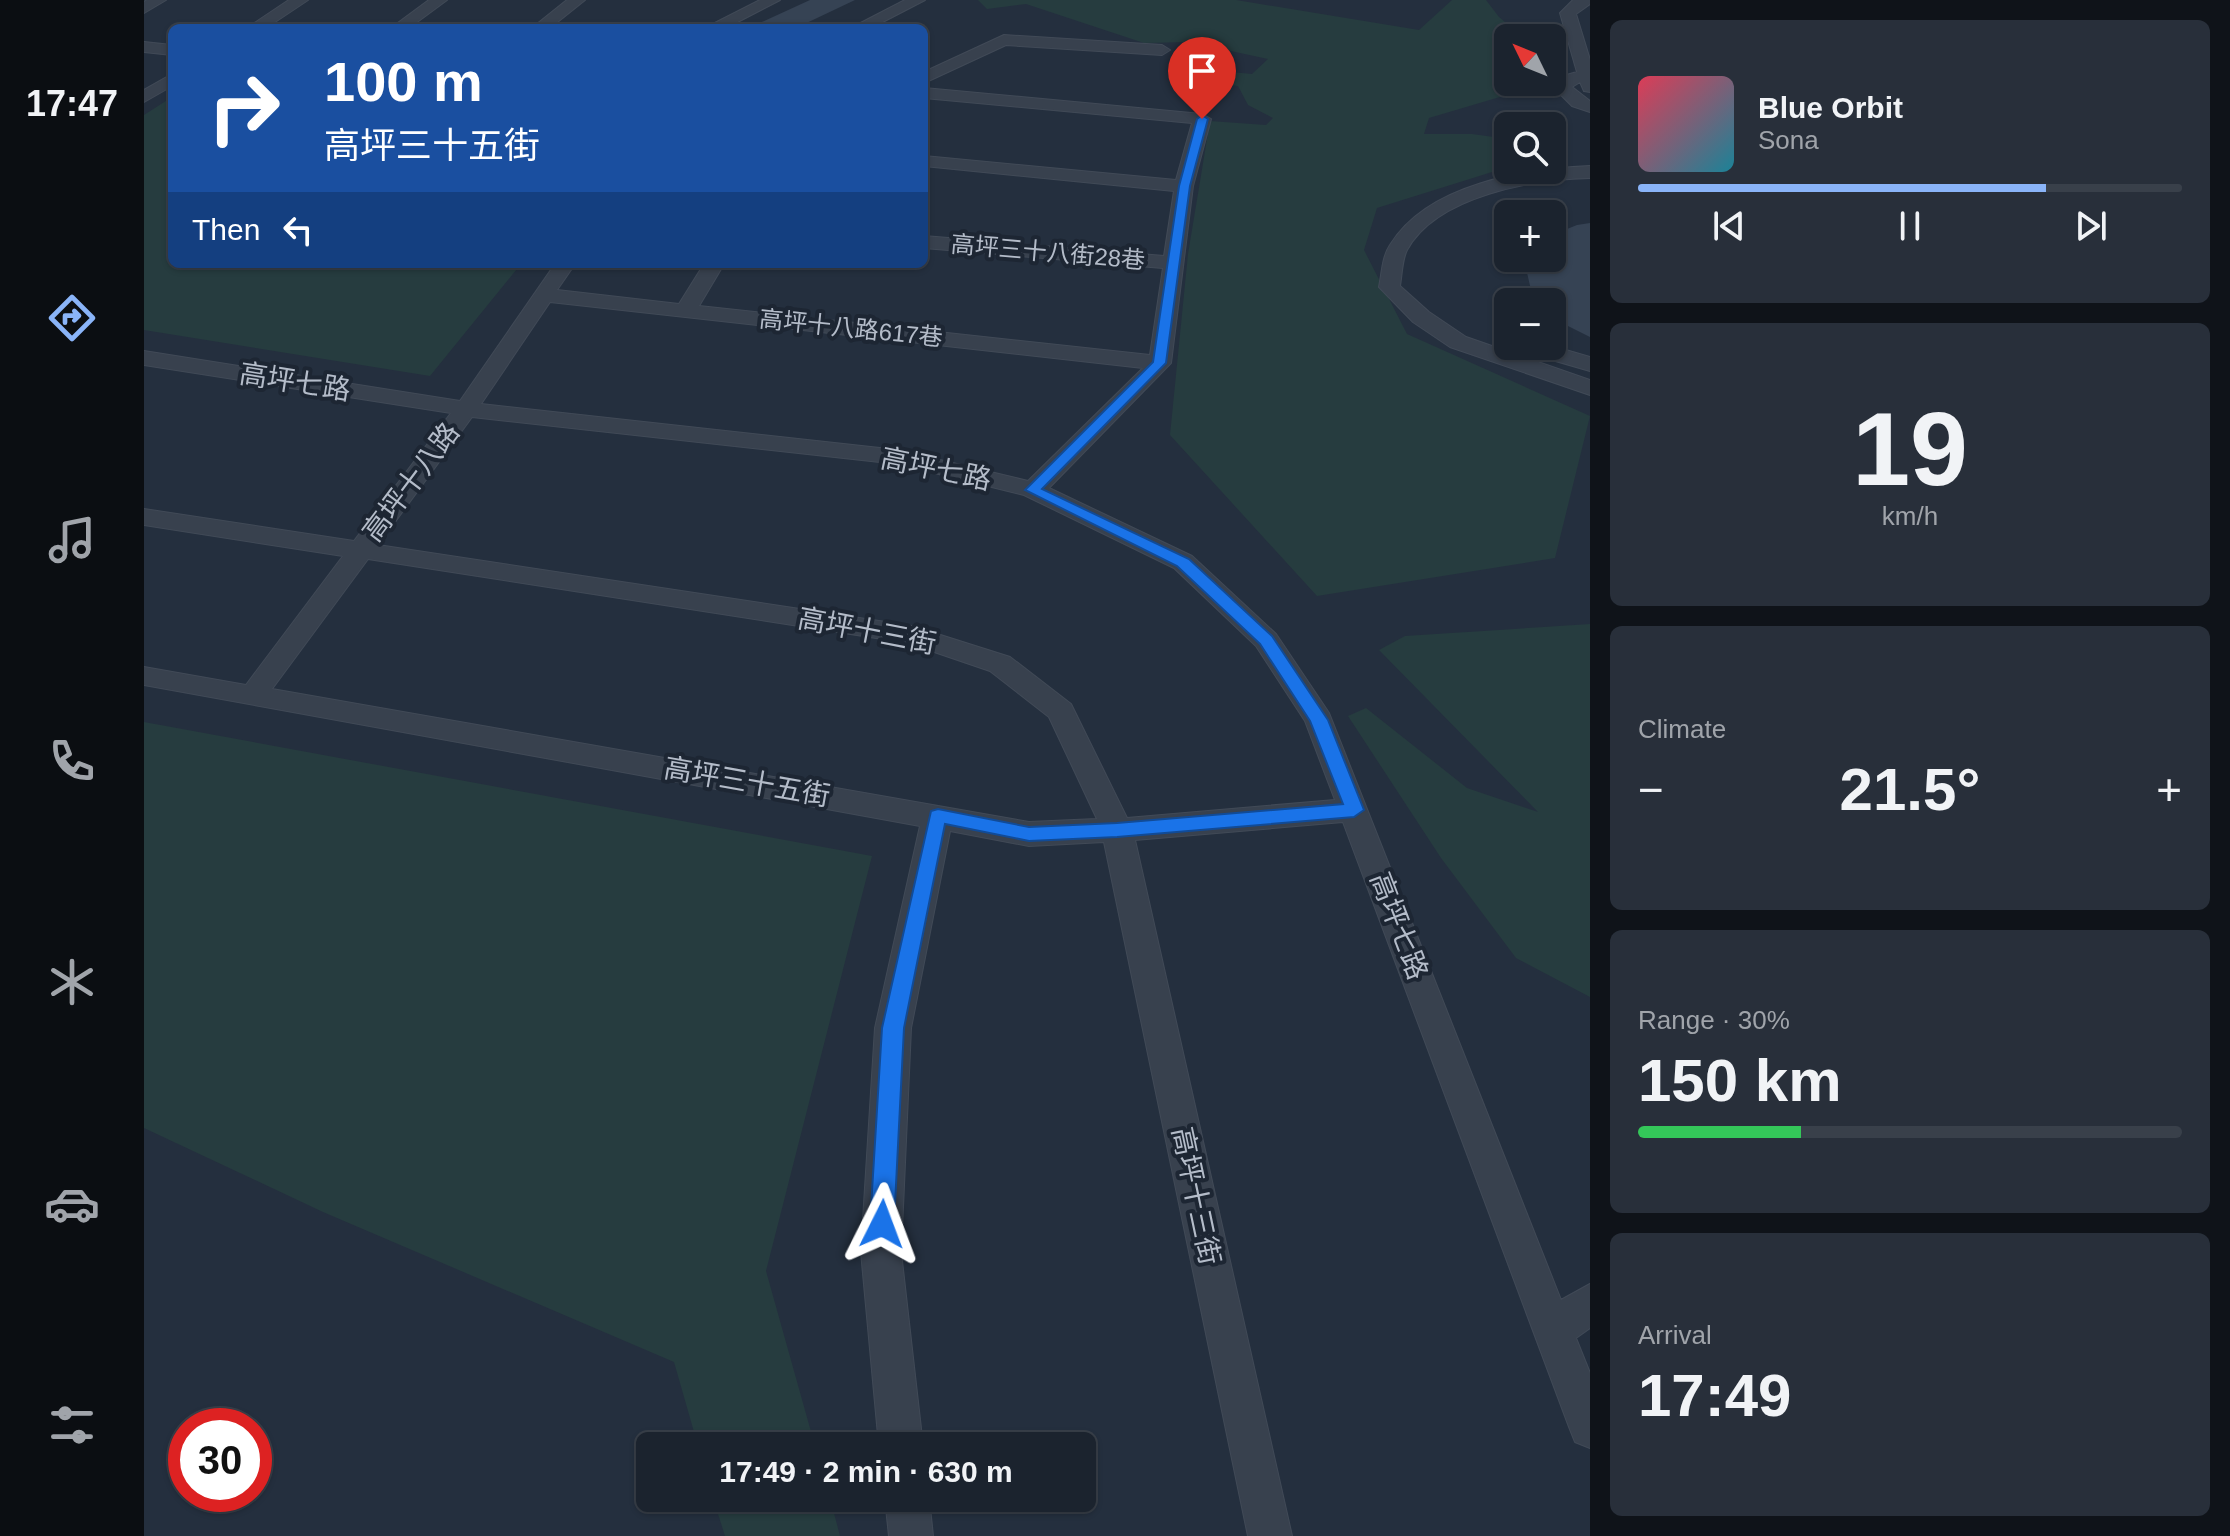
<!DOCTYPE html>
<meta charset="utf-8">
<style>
:root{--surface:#1b232e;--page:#282f3a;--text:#f1f3f6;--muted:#a0a4aa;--line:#39404a;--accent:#8ab4f8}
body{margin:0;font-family:Arial,"Noto Sans TC",sans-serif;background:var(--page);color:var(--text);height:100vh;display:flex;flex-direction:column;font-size:30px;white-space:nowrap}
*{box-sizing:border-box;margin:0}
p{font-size:26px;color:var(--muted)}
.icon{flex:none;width:44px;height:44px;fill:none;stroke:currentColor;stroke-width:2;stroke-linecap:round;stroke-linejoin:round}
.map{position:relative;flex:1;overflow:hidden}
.sheet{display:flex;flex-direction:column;gap:20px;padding:20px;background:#0f1319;width:640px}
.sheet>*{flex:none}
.hud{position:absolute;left:24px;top:24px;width:760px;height:244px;border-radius:12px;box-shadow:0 2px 6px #0004,0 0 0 2px var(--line);background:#1a4fa0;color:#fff;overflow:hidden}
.needle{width:52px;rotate:313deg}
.fabs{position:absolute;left:1350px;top:24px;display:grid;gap:16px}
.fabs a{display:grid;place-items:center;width:72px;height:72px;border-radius:12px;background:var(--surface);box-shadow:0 2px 6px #0004,0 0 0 2px var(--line);font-size:40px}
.speed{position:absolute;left:24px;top:1408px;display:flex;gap:16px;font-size:40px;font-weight:700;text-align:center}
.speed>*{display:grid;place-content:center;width:104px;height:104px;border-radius:50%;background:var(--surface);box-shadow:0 2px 6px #0004,0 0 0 2px var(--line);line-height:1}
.speed .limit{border:12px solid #d22;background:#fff;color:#111}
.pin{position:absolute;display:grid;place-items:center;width:68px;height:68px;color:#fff;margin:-82px -34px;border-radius:50% 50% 50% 0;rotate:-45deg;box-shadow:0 0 8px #0007}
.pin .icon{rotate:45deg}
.me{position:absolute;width:88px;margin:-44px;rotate:3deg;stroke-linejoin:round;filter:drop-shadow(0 0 6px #0008)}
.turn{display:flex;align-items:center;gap:28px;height:168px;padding:0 24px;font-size:36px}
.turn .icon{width:104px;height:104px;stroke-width:2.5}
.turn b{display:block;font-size:56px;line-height:68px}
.then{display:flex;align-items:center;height:76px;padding:0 24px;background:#0003;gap:16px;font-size:30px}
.big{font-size:60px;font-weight:800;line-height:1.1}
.sheet .tile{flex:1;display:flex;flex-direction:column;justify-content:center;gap:12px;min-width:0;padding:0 28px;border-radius:12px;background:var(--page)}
.sheet .dial{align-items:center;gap:0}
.dial b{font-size:104px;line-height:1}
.song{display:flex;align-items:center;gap:24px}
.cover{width:96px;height:96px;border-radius:12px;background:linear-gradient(135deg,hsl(350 70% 55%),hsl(190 70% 35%))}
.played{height:8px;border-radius:4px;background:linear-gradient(90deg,var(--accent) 75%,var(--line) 75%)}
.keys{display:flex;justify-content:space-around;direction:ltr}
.heat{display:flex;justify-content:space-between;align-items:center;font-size:44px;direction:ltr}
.charge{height:12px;border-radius:6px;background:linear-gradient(90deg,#34c759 30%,var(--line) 0)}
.trip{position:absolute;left:492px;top:1432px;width:460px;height:80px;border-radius:12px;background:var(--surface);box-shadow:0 2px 6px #0004,0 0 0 2px var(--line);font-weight:800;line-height:80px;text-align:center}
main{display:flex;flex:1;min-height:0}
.tab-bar{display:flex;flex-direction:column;width:144px;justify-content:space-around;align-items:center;background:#0b0e12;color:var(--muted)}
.tab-bar .icon{width:56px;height:56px}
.tab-bar .active{color:var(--accent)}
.tab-bar b{font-size:36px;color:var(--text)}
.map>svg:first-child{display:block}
.green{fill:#263c3f}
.building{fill:#364354}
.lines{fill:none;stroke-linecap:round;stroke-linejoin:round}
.minor-casing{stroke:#414a57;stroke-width:2}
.minor{fill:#38414e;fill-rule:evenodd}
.route{fill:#1a73e8;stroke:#114b97;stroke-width:2}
.labels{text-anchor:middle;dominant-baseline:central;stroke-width:8;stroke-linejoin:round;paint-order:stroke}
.far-street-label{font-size:24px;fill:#b4bcc9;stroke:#1d2633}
.street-label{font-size:28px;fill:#b4bcc9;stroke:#1d2633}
</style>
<main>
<nav class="tab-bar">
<b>17:47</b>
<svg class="icon active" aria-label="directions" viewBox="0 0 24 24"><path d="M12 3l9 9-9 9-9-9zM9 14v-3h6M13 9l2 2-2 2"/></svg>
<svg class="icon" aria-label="music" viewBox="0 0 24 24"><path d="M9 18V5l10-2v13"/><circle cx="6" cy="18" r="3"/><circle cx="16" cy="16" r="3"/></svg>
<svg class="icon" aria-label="phone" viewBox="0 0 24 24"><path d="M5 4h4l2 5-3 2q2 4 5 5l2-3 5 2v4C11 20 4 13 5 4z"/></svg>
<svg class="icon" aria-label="climate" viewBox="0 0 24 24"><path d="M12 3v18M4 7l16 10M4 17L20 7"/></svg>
<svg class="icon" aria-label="car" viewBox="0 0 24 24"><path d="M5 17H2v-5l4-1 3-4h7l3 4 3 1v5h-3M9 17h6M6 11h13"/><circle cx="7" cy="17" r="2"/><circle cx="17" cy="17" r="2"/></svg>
<svg class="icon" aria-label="filters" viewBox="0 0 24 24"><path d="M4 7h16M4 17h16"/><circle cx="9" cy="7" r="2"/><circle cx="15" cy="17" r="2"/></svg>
</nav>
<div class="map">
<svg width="1446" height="1536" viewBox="0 0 1446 1536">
<rect width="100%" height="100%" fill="#242f3e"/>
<path class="green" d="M 834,0 L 1092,0 L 1275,30 L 1308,0 L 1342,0 L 1355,17 L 1380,38 L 1364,38 L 1364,82 L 1397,82 L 1396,85 L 1285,118 L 1280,134 L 1328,134 L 1364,139 L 1364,167 L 1233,208 L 1220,250 L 1263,334 L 1446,416 L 1411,558 L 1173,596 L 1026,435 L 1044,254 L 1066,121 L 1122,125 L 1129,118 L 1104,105 L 1094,86 L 1033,78 L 1034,67 L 1108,74 L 1124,59 L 1045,42 L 1000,43 L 882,4 L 843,9 Z
M 28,97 L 28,264 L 377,264 L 286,376 L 0,330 L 0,115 Z
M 1446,624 L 1446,997 L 1372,958 L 1297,858 L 1204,716 L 1222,708 L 1323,788 L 1394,812 L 1235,650 L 1261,636 Z
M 0,722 L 728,856 L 622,1271 L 671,1446 L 554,1446 L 530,1362 L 179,1212 L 0,1128 Z
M 569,1498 L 686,1498 L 696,1536 L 581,1536 Z"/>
<path class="building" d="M 666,0 L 711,0 L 652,28 L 605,28 Z
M 1446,223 L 1446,337 L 1424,326 L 1408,310 L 1408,302 L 1399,302 L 1387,290 L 1381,264 L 1386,258 L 1408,258 L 1408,235 L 1433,225 Z"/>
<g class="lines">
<defs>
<path id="minor" d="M 3,0 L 22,0 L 0,13 L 0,2 Z
M 145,0 L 164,0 L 122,28 L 103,28 Z
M 285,0 L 303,0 L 265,28 L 247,28 Z
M 423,0 L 441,0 L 406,28 L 388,28 Z
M 616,0 L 636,0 L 582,28 L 561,28 Z
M 761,0 L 781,0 L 727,28 L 707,28 Z
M 1429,0 L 1446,0 L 1446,4 L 1432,14 L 1446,60 L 1446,92 L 1440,91 L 1436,82 L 1428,87 L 1446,101 L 1446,112 L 1428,106 L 1410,88 L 1419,76 L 1433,72 L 1416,13 Z
M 860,35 L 1018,45 L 1026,50 L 1018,55 L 862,45 L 780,83 L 780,72 Z
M 0,42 L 28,45 L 28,55 L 0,52 Z
M 28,74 L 28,86 L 0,102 L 0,90 Z
M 780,88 L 1058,114 L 1067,119 L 1049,186 L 1027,363 L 905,488 L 1048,556 L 1132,634 L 1185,713 L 1417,1300 L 1446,1284 L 1446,1328 L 1432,1338 L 1446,1373 L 1446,1448 L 1431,1442 L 1425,1427 L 1199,822 L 991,840 L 1148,1536 L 1104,1536 L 960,842 L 885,846 L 806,831 L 767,1028 L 757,1252 L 779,1446 L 735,1446 L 717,1252 L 731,1028 L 776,826 L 0,685 L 0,667 L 102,685 L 199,556 L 0,525 L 0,509 L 210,541 L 307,413 L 0,365 L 0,351 L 316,401 L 411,264 L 431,264 L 413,290 L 535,304 L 560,264 L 580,264 L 555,306 L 1006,355 L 1019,268 L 780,248 L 780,236 L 1020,256 L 1030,191 L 780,166 L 780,156 L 1032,180 L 1048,123 L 780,98 ZM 406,302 L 999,368 L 884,481 L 754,450 L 337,404 ZM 328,417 L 754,464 L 880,495 L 1030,568 L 1112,646 L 1161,721 L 1191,800 L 983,818 L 927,704 L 866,657 L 768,626 L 234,545 ZM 224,559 L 764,643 L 846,671 L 905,717 L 953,819 L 885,822 L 128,689 Z
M 1446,166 L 1446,178 C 1391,179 1293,195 1263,250 C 1258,260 1258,274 1256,286 L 1285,312 L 1322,337 L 1446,380 L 1446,395 L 1306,347 L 1269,322 L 1235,287 C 1238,273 1238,257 1246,245 C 1284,183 1382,169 1446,166 Z
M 1374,346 L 1408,346 L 1446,357 L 1446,371 L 1377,351 Z
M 741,1498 L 785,1498 L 789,1536 L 745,1536 Z"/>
</defs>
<use href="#minor" class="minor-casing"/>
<use href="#minor" class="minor"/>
</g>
<path class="route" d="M 1058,115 L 1064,119 L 1046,186 L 1022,363 L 898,489 L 1045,559 L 1128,636 L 1184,720 L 1220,810 L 1210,817 L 973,837 L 885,841 L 801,824 L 760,1028 L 750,1224 L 747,1231 L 738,1234 L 730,1231 L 726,1224 L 738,1028 L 787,811 L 794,809 L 885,827 L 973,823 L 1199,804 L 1166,721 L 1116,644 L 1033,566 L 881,490 L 1009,362 L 1035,186 L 1053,119 Z"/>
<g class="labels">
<g class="far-street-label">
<text transform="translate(904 252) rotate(5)">高坪三十八街28巷</text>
<text transform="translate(707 328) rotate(6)">高坪十八路617巷</text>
</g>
<g class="street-label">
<text transform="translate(151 382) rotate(9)">高坪七路</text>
<text transform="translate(792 469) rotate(12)">高坪七路</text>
<text transform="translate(267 482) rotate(-53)">高坪十八路</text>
<text transform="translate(723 631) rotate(11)">高坪十三街</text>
<text transform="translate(603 782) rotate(10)">高坪三十五街</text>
<text transform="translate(1255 926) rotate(69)">高坪七路</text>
<text transform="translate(1052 1196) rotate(78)">高坪十三街</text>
</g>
</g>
</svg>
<div class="fabs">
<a><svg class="needle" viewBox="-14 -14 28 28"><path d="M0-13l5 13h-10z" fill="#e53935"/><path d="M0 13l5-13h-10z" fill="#a0a4aa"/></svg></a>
<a><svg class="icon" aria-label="search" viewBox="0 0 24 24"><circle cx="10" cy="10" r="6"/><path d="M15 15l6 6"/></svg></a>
<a>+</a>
<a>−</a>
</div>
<div class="speed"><div class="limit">30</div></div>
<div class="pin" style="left:1058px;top:119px;background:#d93025"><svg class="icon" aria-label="arrive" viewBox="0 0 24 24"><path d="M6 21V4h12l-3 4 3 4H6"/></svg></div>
<svg class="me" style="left:738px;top:1224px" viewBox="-20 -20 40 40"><path d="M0-17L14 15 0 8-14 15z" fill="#1a73e8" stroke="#fff" stroke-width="4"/></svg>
<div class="trip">17:49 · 2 min · 630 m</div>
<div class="hud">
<div class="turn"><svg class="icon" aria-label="right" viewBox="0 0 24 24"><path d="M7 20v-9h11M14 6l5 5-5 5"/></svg><div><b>100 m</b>高坪三十五街</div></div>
<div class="then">Then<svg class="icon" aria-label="left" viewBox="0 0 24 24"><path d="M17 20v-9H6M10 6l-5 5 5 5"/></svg></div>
</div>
</div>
<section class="sheet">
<div class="tile">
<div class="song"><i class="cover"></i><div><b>Blue Orbit</b><p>Sona</p></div></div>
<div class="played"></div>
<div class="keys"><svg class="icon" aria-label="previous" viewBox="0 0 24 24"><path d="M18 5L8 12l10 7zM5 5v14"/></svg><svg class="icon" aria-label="pause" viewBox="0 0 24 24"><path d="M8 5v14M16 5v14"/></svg><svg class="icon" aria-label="next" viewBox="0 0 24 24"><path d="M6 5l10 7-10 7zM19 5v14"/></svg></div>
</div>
<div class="tile dial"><b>19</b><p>km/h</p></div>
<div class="tile"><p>Climate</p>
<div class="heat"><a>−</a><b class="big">21.5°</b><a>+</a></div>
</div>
<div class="tile"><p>Range · 30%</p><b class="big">150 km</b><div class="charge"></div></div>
<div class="tile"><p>Arrival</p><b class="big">17:49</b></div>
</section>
</main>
